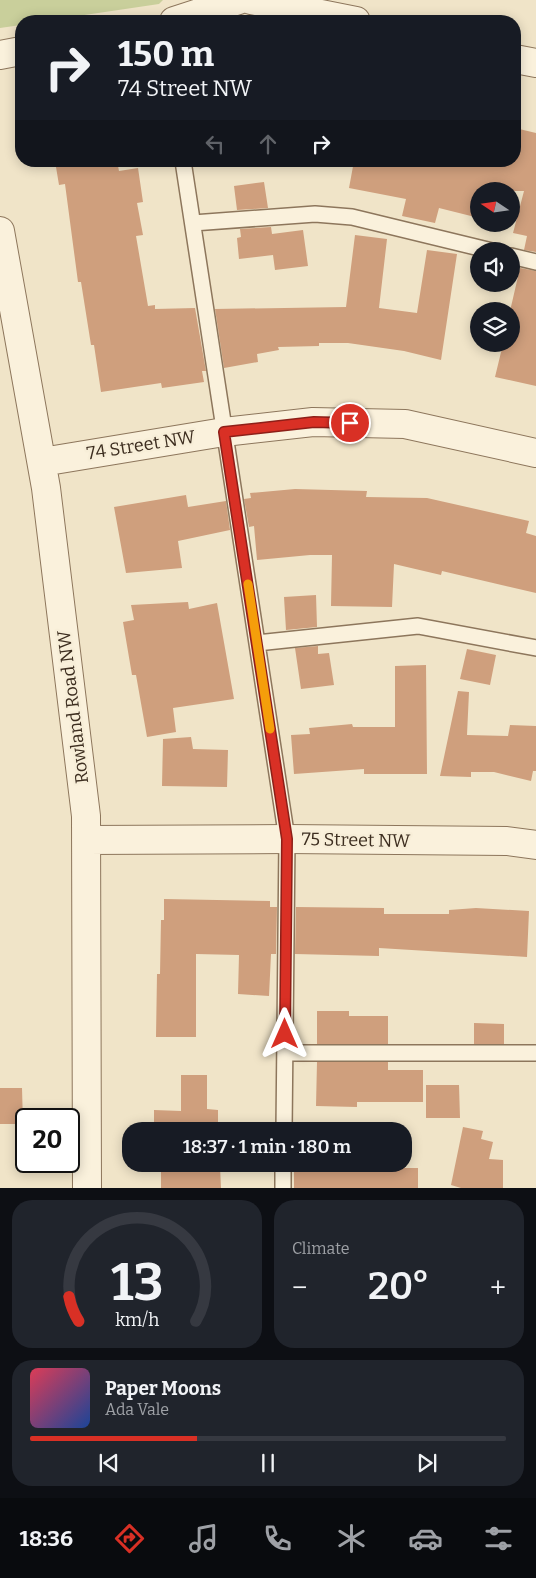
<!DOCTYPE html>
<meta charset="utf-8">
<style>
:root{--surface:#171b24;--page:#20242c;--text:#f1f3f6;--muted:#9ea1a6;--line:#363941;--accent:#d93025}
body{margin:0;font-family:Bitter,serif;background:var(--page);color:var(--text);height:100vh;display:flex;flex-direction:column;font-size:19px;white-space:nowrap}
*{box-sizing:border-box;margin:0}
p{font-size:16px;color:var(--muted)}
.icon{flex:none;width:28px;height:28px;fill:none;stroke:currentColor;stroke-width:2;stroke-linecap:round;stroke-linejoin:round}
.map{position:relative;height:1188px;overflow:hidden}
.drawer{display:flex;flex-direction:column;gap:12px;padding:12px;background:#0d0f14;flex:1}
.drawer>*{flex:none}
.banner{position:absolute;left:15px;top:15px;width:506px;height:152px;border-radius:20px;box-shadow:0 2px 12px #0003;background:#171b24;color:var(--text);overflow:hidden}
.needle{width:32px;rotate:283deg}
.buttons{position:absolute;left:470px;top:182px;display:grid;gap:10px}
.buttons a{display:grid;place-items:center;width:50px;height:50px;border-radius:50%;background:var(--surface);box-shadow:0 2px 12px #0003;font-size:25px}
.speed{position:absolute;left:15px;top:1108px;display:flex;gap:10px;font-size:25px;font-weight:700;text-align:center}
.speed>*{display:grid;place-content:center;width:65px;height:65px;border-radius:50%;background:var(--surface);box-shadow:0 2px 12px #0003;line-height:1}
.speed .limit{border:2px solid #111;border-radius:8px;background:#fff;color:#111}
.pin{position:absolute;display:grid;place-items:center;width:42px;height:42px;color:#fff;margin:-21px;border:2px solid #fff;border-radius:50%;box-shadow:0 1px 5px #0007}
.me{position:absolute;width:55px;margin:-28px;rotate:0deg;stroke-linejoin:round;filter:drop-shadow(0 0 4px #0008)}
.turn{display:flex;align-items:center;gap:18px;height:105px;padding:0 20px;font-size:22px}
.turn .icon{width:65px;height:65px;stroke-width:2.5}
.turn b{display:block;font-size:35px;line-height:42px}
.lanes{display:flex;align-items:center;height:48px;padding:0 20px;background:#0003;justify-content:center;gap:25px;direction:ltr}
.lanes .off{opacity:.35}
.big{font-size:38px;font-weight:600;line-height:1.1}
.drawer .widget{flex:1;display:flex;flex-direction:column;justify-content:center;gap:8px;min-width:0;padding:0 18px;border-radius:20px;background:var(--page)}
.drawer .dial{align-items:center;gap:0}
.dial svg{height:130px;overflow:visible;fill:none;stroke:var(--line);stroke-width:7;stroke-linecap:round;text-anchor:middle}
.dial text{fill:var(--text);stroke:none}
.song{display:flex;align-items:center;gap:15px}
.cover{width:60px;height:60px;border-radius:8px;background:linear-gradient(135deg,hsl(350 70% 55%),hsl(220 70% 35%))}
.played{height:5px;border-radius:2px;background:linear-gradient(90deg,var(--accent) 35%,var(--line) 35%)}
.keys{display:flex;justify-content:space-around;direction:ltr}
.heat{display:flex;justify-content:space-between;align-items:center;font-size:28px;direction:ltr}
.drawer .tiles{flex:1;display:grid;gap:12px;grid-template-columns:1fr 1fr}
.widget:last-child{grid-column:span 2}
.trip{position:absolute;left:122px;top:1122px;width:290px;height:50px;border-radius:20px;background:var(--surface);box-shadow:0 2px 12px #0003;font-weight:600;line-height:50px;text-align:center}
.menu{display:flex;height:80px;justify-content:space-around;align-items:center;background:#090b0e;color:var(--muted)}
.menu .icon{width:35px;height:35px}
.menu .on{color:var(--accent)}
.menu b{font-size:22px;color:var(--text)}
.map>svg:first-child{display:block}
.green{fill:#c9cf9b}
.building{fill:#cf9f7d}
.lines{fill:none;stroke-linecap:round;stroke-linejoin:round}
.lane-casing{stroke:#8d765c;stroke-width:18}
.street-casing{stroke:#8d765c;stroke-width:30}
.lane{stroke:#faf1dc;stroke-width:15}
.street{stroke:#faf1dc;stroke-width:28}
.route-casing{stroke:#8d1f18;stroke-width:12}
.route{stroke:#d93025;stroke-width:9}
.slow{stroke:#f59e0b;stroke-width:9}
.labels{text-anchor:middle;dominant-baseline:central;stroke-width:5;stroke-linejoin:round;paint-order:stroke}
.street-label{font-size:18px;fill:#3d2e20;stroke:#f7eed8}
</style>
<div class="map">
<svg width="536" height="1188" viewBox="0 0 536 1188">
<rect width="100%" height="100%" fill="#f0e4c8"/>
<path class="green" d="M 0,0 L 163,0 L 159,4 L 44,21 L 21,21 L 21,25 L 0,28 Z"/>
<path class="building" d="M 515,128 L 536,133 L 536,252 L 524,250 L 527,236 L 513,233 L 524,191 L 479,191 L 479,218 L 439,208 L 435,223 L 402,216 L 406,199 L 349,188 L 354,161 L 376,161 L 407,167 L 408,161 L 515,161 Z
M 55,161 L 117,161 L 119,171 L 138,168 L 143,202 L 137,203 L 143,235 L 136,236 L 148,306 L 155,305 L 155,309 L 195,308 L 206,371 L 202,371 L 204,382 L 162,388 L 161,383 L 101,392 L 94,345 L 91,345 L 81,282 L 78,282 L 65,184 L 59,185 Z
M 264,182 L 268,208 L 237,210 L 234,186 Z
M 271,227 L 272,234 L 303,230 L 308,266 L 275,270 L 273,255 L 239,259 L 237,238 L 241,237 L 240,229 Z
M 355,235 L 387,239 L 379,308 L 417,313 L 427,250 L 457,254 L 441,360 L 404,351 L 348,343 L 319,343 L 319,346 L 278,347 L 279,350 L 257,354 L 258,362 L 224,368 L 215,309 L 346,307 Z
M 520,268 L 536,271 L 536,386 L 495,377 L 503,344 L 511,344 L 510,311 Z
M 295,489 L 367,491 L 366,497 L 427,498 L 529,521 L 526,533 L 536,536 L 536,593 L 442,571 L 441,575 L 394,564 L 392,607 L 331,606 L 332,555 L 310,555 L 257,560 L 254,526 L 249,527 L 244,499 L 251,498 L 250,493 Z
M 186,495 L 188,507 L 226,501 L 230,530 L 178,541 L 182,568 L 126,573 L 114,507 Z
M 316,595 L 317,627 L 286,630 L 284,597 Z
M 188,602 L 189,609 L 217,603 L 234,699 L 173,708 L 176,732 L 147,737 L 136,675 L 132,675 L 123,622 L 134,620 L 131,605 Z
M 318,646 L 318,654 L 329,653 L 334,685 L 301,689 L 295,648 Z
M 467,649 L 496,655 L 490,685 L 460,679 Z
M 426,665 L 427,774 L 364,774 L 364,769 L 294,774 L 291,735 L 310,734 L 309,728 L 352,724 L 353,727 L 395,727 L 395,666 Z
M 458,691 L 469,692 L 467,735 L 508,736 L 510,725 L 536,726 L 536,771 L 533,771 L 531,781 L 494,772 L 471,772 L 471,777 L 440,776 Z
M 191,737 L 193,749 L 228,750 L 227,787 L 162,786 L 163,739 Z
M 164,899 L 270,901 L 270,907 L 277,907 L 276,954 L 271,954 L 269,996 L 238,994 L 239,955 L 196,954 L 196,1037 L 156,1037 L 157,974 L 160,974 L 161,920 L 164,920 Z
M 296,907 L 384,908 L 384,914 L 449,914 L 449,910 L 476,908 L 529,911 L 527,957 L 379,948 L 379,956 L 295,954 Z
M 317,1011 L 349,1011 L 349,1016 L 388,1016 L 388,1044 L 317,1044 Z
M 474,1023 L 504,1024 L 504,1044 L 474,1044 Z
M 317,1062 L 388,1062 L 388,1070 L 423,1070 L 423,1102 L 357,1102 L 357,1107 L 316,1106 Z
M 181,1075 L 207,1075 L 207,1109 L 218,1110 L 218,1131 L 154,1131 L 154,1110 L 181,1111 Z
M 426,1085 L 459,1085 L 460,1118 L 426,1118 Z
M 0,1088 L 22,1088 L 23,1124 L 0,1124 Z
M 463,1127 L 483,1131 L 481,1139 L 493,1142 L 489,1159 L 503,1160 L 503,1188 L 461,1188 L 451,1185 Z
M 161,1164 L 218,1164 L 218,1166 L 220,1166 L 221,1188 L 161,1188 Z
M 294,1164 L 405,1164 L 405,1168 L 418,1168 L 418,1188 L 294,1188 Z"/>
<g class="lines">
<defs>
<path id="lane" d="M 183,161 L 287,839 L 284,1131
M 193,223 L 315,214 L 352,217 L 492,251
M 511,256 L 536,262
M 257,643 L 418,626 L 536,648
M 285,1053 L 536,1053
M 283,1188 L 283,1164"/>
<path id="street" d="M 251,0 L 356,21
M 174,21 L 239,0
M 0,55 L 21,51
M 515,59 L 536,63
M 0,231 L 46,488 L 86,816 L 87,1188
M 42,462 L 224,432 L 313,422 L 405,424 L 536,453
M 86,840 L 287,839 L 507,841 L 536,845"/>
</defs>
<use href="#lane" class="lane-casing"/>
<use href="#street" class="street-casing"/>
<use href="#lane" class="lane"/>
<use href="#street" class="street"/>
</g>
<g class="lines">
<defs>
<path id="route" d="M 285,1034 L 287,839 L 224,432 L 314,422 L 350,423"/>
</defs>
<use href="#route" class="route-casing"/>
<use href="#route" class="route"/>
<path class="slow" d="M 248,584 L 270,729"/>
</g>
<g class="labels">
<g class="street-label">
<text transform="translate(141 445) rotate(-9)">74 Street NW</text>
<text transform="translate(73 707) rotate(-97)">Rowland Road NW</text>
<text transform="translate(356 840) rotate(1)">75 Street NW</text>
</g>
</g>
</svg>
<div class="buttons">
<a><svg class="needle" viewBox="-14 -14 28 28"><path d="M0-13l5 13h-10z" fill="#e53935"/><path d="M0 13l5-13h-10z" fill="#9ea1a6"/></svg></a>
<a><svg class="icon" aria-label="sound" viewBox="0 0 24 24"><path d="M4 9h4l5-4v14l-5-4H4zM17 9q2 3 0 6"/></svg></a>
<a><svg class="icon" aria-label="layers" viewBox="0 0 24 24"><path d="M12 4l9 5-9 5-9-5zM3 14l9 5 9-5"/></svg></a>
</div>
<div class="speed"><div class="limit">20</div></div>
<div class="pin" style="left:350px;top:423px;background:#d93025"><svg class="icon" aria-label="arrive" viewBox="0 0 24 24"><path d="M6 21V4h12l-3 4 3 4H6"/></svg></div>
<svg class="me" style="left:285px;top:1034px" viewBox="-20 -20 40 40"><path d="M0-17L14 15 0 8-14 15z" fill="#d93025" stroke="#fff" stroke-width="4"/></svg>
<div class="trip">18:37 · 1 min · 180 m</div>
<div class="banner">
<div class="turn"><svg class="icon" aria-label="right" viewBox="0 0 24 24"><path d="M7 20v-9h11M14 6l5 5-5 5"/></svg><div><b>150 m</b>74 Street NW</div></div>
<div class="lanes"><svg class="icon off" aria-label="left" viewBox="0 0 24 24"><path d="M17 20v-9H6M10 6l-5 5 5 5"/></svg><svg class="icon off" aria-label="ahead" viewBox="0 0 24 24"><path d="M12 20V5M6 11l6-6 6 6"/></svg><svg class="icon" aria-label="right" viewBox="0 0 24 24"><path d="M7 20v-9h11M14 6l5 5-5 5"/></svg></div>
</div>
</div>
<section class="drawer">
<div class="tiles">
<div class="widget dial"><svg viewBox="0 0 100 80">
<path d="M14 69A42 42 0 1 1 86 69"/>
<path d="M14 69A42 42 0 0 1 8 54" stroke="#d93025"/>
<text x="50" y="56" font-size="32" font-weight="700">13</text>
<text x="50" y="72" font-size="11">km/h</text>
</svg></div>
<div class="widget"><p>Climate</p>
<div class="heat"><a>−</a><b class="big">20°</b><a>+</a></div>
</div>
<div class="widget">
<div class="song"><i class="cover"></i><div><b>Paper Moons</b><p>Ada Vale</p></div></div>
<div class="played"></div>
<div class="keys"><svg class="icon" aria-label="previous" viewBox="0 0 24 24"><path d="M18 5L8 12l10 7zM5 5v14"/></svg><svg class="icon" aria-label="pause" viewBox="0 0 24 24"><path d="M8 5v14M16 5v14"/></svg><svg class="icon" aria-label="next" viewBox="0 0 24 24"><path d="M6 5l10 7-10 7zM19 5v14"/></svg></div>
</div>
</div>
</section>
<nav class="menu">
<b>18:36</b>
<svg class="icon on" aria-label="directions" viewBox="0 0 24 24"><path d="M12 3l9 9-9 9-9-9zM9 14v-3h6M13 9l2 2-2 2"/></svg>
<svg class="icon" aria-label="music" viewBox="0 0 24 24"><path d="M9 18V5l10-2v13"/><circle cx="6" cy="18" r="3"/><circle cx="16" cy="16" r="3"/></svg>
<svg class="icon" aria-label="phone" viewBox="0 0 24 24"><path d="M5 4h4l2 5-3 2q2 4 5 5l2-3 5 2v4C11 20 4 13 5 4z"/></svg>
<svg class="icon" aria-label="climate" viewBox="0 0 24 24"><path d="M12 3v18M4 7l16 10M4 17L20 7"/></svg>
<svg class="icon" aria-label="car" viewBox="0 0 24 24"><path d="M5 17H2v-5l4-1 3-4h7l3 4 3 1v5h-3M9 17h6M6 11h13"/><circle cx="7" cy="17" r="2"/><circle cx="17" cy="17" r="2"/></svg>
<svg class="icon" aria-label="filters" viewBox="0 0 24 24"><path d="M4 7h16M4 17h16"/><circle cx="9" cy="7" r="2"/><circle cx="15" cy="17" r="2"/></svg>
</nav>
